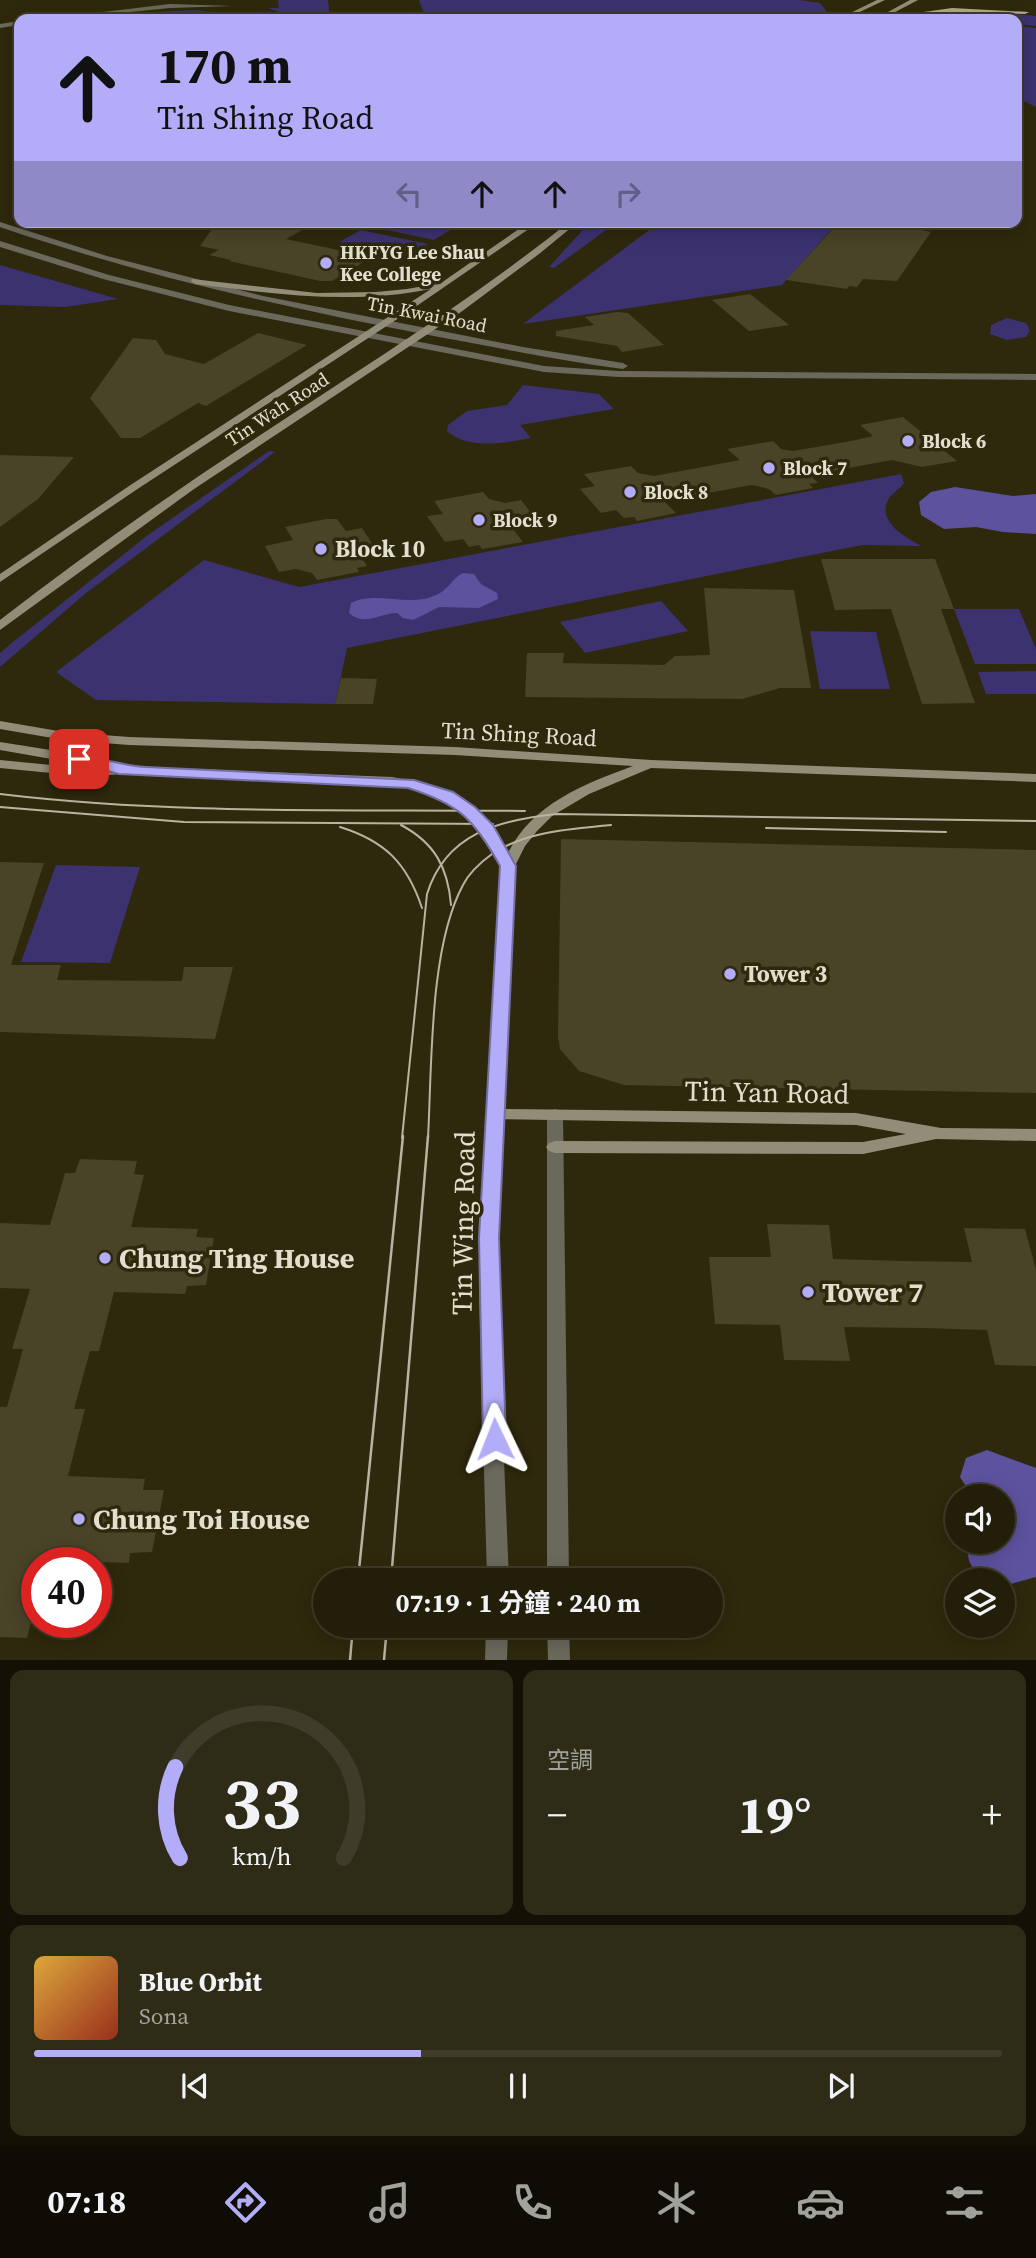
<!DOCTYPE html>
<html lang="zh-TW">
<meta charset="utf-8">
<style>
:root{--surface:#221e09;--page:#2e2b17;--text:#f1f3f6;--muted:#a2a29c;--line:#3f3c2a;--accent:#b3adf9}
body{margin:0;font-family:"Source Serif 4","Noto Sans TC",serif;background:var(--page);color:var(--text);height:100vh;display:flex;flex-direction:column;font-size:26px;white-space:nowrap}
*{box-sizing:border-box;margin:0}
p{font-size:23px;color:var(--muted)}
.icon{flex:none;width:38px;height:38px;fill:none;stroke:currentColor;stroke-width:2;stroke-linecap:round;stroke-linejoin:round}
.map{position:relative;height:1660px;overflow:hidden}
.sheet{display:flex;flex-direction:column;gap:10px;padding:10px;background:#131005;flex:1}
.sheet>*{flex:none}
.guide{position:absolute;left:14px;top:14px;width:1008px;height:214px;border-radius:14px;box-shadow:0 4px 18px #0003,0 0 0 2px var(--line);background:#b3adf9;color:#111;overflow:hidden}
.fabs{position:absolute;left:945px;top:1484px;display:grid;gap:14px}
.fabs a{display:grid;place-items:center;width:70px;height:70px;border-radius:50%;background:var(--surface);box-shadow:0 4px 18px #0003,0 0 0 2px var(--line);font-size:35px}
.speed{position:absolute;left:21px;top:1547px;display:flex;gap:14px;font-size:35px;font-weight:700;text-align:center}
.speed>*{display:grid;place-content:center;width:91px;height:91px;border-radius:50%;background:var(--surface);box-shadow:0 4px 18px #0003,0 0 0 2px var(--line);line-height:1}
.speed .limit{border:10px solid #d22;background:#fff;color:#111}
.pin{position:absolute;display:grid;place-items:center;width:60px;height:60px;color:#fff;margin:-30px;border-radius:14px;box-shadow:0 4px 10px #0006}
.me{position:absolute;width:77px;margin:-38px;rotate:358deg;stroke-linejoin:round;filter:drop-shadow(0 0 5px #0008)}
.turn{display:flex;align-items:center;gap:24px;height:147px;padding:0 28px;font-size:32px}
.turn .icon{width:91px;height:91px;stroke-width:2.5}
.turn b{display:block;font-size:49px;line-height:60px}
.lanes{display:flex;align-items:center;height:66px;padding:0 28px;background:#0003;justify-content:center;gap:35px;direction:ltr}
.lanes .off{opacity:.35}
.big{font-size:52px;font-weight:700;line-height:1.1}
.sheet .card{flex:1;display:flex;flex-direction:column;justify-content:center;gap:10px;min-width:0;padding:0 24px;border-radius:14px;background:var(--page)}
.sheet .dial{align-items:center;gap:0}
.dial svg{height:182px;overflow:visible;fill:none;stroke:var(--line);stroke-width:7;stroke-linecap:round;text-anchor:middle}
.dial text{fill:var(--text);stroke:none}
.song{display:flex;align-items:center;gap:21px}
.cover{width:84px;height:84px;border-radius:10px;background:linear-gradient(135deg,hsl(40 70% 55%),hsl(10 70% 35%))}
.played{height:7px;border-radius:4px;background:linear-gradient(90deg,var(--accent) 40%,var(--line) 40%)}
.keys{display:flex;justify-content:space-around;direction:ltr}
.heat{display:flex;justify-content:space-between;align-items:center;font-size:38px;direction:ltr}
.sheet .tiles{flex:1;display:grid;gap:10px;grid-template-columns:1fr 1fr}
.card:last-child{grid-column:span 2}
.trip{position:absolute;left:313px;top:1568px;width:410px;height:70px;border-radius:35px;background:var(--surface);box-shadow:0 4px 18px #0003,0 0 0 2px var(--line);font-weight:700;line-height:70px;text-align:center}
.menu{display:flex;height:112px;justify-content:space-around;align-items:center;background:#0e0c04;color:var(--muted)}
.menu .icon{width:49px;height:49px}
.menu .selected{color:var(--accent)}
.menu b{font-size:32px;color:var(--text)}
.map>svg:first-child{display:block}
.green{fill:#3c3270}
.water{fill:#5d529e}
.building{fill:#494327}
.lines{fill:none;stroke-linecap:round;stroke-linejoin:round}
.minor{fill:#6b695c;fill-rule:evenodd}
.tertiary{fill:#6b695c;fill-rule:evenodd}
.secondary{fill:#918d79;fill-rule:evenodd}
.primary{fill:#afa98f;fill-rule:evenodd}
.tram-far1{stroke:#b8b4a1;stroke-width:2}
.tram{stroke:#b8b4a1;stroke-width:2.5}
.route{fill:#b3adf9;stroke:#7470a2;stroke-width:2}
.poi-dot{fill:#b3adf9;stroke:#2e280c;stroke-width:2.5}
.labels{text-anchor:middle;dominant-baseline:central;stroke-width:7;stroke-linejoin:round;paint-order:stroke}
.far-poi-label{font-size:19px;font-weight:bold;fill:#e2dfcf;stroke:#2e280c;text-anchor:start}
.far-street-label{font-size:19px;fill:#e2dfcf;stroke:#2e280c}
.poi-label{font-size:23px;font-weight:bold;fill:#e2dfcf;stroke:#2e280c;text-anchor:start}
.street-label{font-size:23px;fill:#e2dfcf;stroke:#2e280c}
.near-street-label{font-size:28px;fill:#e2dfcf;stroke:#2e280c}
.near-poi-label{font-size:28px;font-weight:bold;fill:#e2dfcf;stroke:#2e280c;text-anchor:start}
</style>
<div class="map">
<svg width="1036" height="1660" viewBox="0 0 1036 1660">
<rect width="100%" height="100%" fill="#2e280c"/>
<path class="green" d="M 278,0 L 328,0 L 330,19 L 298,19 L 268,8 L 279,8 Z
M 419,0 L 799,0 L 820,3 L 828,13 L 814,19 L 344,19 L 425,16 Z
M 196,10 L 262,19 L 161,19 L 153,12 Z
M 987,12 L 1036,16 L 1036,26 L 1017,24 L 1017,19 L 956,17 L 956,13 Z
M 1017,26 L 1036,28 L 1036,107 L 1017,98 Z
M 374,222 L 430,222 L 455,227 L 434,240 L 368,226 Z
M 590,222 L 617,222 L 554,268 L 549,267 Z
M 660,222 L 838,222 L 782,285 L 523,324 Z
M 361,230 L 428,244 L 406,257 L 339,242 Z
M 0,265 L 118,299 L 65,307 L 0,305 Z
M 1007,318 L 1026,323 L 1030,331 L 1026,337 L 1007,340 L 990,334 L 991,325 Z
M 523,385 L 599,394 L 614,409 L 520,425 L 531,438 C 506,443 468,450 447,431 L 448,425 L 467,411 L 507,405 Z
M 269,451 L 275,452 L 86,593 L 0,667 L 0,653 L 13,642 L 148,535 Z
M 901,474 L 904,483 C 899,490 892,493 888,500 C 877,522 906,538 922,546 L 862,545 L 347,648 L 335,704 L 96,700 L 56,672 L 204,560 L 299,587 Z
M 661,601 L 688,631 L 585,653 L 560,622 Z
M 954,609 L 1019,609 L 1036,649 L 1036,664 L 975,664 Z
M 810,631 L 876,632 L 890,689 L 820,689 Z
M 1036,671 L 1036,694 L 986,694 L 978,672 Z
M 56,865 L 140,867 L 110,963 L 21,962 Z"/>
<path class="water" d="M 955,487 L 1013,496 L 1036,494 L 1036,534 L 1003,532 L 976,527 L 944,529 L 921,515 L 919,502 L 931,492 Z
M 463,573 L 474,574 L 481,584 L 497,593 L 498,599 L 479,608 L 439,607 L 413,620 L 403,618 L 397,613 C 380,613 365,627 349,613 L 351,603 C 374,591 403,605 428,598 C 450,592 449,580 463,573 Z
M 987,1450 L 1036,1468 L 1036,1577 L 1003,1586 L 1003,1580 L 986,1580 C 972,1570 963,1558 971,1542 L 1003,1542 L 1003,1496 L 972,1496 L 960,1477 L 966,1458 Z"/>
<path class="building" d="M 217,222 L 317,222 L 286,239 L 372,257 L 332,281 L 320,281 L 229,261 L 231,260 L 209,255 L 219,250 L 200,246 Z
M 839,222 L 909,222 L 906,226 L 931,232 L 897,281 L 863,279 L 857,287 L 849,286 L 847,289 L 786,280 Z
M 750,294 L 778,316 L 789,325 L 749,331 L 712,300 Z
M 617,312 L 628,313 L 664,345 L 622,352 L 617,346 L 556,336 L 556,331 L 594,325 L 585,317 Z
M 258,333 L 307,345 L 206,406 L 198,403 L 140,438 L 121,438 L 90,398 L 133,338 L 156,340 L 165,354 L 204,364 Z
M 903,417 L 957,461 L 922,467 L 892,460 L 810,475 L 818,483 L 809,484 L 813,488 L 776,495 L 769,489 L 752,485 L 664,501 L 676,513 L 637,521 L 634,517 L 624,518 L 616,510 L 601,513 L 580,489 L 595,486 L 584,474 L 631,466 L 638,473 L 654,476 L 740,460 L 727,449 L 773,441 L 781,449 L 793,451 L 851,441 L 873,436 L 860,425 Z
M 0,455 L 74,457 L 38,499 L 0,527 Z
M 483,492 L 489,499 L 505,503 L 521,500 L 540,524 L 513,529 L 523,542 L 482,549 L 479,545 L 469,547 L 463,539 L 445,542 L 427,516 L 443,514 L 434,501 Z
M 326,519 L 337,519 L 346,531 L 362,528 L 379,554 L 362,558 L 367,566 L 357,568 L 359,572 L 317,580 L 312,573 L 296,569 L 279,572 L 265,546 L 293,540 L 285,527 Z
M 821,559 L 935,559 L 954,609 L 941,609 L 975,703 L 922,704 L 891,609 L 835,610 Z
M 704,588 L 794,590 L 811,688 L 780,688 L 742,699 L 525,697 L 527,653 L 564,653 L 563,663 L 664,665 L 675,656 L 710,655 Z
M 341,678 L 377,679 L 373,704 L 335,704 Z
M 561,839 L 1036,850 L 1036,1093 L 624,1085 L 579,1071 L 560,1049 L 558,1037 Z
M 0,862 L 44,863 L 11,965 L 61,965 L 57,980 L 182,981 L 184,967 L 233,967 L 215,1039 L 0,1032 Z
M 80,1159 L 137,1161 L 134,1174 L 144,1175 L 131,1227 L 198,1229 L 196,1237 L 214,1238 L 206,1285 L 187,1286 L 185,1294 L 114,1292 L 99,1351 L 90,1351 L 74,1409 L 85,1409 L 68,1476 L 145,1479 L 143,1490 L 164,1490 L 152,1552 L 130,1553 L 129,1563 L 37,1560 L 37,1599 L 27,1638 L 0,1637 L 0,1407 L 7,1407 L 23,1349 L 12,1349 L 30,1289 L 0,1288 L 0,1223 L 50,1225 L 65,1173 L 75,1173 Z
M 767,1224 L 829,1225 L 833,1259 L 903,1261 L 972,1262 L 964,1228 L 1025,1229 L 1036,1270 L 1036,1366 L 995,1365 L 987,1330 L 922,1328 L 844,1327 L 850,1361 L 784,1360 L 780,1325 L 715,1324 L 709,1257 L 771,1257 Z"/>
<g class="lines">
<path class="minor" d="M 170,4 L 233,6 L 170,8 L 62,19 L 44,19 Z
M 19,21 L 19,25 L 0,28 L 0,24 Z"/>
<path class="tertiary" d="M 0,222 L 107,256 L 263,296 L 523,347 L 623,363 L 628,366 L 623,369 C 561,361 500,348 439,337 C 290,309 143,276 0,227 Z
M 0,241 L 109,275 L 229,305 L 544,366 L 619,371 L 1036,374 L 1036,380 L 619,377 L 544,372 L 229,311 L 103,279 L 0,247 Z
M 495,1109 L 501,1111 L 503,1115 L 497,1290 L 509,1580 L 487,1580 L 479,1290 L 487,1115 L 489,1111 Z
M 555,1109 L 561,1111 L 563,1115 L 569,1580 L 547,1580 L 547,1115 L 549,1111 Z
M 486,1626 L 508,1626 L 507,1660 L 485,1660 Z
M 547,1626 L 569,1626 L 570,1660 L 548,1660 Z"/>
<path class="secondary" d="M 877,0 L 885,0 L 845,19 L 838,19 Z
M 910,0 L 918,0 L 882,19 L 875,19 Z
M 529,222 L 539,222 L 405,314 L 136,490 L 0,582 L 0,574 L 129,486 L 431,289 C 351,305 275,294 195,284 L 191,281 L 192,279 L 317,293 L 376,292 L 407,289 L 441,283 Z
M 569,222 L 578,222 L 539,254 L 461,312 L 194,489 L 0,630 L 0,620 C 81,557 165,498 250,442 C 358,370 468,303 569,222 Z
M 0,721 L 64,732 L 129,737 L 455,747 L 651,760 L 1036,774 L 1036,782 L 651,768 L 589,794 L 552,816 L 537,831 L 525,846 L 515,866 L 504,1109 L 856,1113 L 941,1128 L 1036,1129 L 1036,1141 L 936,1139 L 863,1154 L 555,1153 L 549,1151 L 546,1147 L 549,1143 L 555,1141 L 863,1142 L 906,1134 L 856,1125 L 489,1119 L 487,1115 L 501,866 C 471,814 453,796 392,785 L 119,774 L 92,777 L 0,768 L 0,760 L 92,769 L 103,768 L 0,750 L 0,742 L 101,758 L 122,766 L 392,777 C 449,787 478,802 508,853 C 532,804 584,784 633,766 L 455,755 L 129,745 L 64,740 L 0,729 Z"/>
<path class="primary" d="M 952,8 L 1029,12 L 1025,14 L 952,12 L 874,19 Z"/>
<path class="tram-far1" d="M 0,794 C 175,815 350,809 525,811
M 0,807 L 184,822 L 493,824
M 401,825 C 435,843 448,868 451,905
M 340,827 C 385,841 407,863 422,908
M 766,828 L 946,832
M 402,1138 L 427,894 C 446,833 499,820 557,814 L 1036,821
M 428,1138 C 432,1066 429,948 463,885 C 469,873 481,862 492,854 C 526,831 572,829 611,825"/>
<path class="tram" d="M 358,1580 L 403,1136
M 391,1580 L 428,1136
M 350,1660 L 353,1626
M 384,1660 L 387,1626"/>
</g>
<path class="route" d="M 79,754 C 102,758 122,766 146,767 L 414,780 L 453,792 L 475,807 L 493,825 L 516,866 L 499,1238 L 506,1439 L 503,1446 L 495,1449 L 487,1446 L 483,1439 L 479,1238 L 500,866 C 474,819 459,804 408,788 L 119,774 L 73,762 L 73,755 Z"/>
<g class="poi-dot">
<circle cx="326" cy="263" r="7"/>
<circle cx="908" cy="441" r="7"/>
<circle cx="769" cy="468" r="7"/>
<circle cx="630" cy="492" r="7"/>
<circle cx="479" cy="520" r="7"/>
<circle cx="321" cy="549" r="7"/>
<circle cx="730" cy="974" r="7"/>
<circle cx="105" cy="1258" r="7"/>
<circle cx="808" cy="1292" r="7"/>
<circle cx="79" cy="1519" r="7"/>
</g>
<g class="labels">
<g class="far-poi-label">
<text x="340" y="252">HKFYG Lee Shau<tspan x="340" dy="22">Kee College</tspan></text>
<text x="922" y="441">Block 6</text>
<text x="783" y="468">Block 7</text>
<text x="644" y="492">Block 8</text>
<text x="493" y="520">Block 9</text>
</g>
<g class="far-street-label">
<text transform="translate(427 314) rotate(11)">Tin Kwai Road</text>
<text transform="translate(277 409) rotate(-33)">Tin Wah Road</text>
</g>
<g class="poi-label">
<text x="335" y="549">Block 10</text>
<text x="744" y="974">Tower 3</text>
</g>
<g class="street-label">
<text transform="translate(519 734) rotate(3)">Tin Shing Road</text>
</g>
<g class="near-street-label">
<text transform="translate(767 1092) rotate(1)">Tin Yan Road</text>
<text transform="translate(463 1223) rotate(-89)">Tin Wing Road</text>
</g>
<g class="near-poi-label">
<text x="119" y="1258">Chung Ting House</text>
<text x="822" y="1292">Tower 7</text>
<text x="93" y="1519">Chung Toi House</text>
</g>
</g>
</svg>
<div class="fabs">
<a><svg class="icon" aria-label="sound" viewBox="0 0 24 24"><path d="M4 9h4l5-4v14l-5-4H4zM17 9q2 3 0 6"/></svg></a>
<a><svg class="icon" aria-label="layers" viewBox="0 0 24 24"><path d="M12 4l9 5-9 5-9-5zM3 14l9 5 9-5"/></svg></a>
</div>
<div class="speed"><div class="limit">40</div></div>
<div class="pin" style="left:79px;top:759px;background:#d93025"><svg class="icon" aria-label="arrive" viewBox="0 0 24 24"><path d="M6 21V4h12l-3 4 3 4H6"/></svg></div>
<svg class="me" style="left:495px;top:1439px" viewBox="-20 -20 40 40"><path d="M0-17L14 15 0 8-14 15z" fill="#b3adf9" stroke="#fff" stroke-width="4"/></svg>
<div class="trip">07:19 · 1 分鐘 · 240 m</div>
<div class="guide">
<div class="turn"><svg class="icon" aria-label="ahead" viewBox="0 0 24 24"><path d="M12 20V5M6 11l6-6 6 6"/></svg><div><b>170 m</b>Tin Shing Road</div></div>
<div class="lanes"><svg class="icon off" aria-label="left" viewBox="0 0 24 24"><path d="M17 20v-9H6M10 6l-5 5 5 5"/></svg><svg class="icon" aria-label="ahead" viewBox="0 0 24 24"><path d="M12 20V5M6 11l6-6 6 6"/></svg><svg class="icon" aria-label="ahead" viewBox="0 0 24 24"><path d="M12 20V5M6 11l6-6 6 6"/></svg><svg class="icon off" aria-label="right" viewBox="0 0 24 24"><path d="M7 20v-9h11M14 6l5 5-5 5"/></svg></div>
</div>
</div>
<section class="sheet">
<div class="tiles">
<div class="card dial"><svg viewBox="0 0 100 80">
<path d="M14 69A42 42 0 1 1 86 69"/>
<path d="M14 69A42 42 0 0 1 12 29" stroke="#b3adf9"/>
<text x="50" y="56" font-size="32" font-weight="700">33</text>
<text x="50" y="72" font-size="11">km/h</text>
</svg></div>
<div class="card"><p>空調</p>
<div class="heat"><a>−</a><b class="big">19°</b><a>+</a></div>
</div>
<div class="card">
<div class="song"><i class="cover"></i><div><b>Blue Orbit</b><p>Sona</p></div></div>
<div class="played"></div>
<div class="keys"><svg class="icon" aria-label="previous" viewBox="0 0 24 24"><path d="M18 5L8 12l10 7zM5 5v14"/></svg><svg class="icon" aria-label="pause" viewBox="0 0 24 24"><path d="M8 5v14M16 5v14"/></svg><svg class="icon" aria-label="next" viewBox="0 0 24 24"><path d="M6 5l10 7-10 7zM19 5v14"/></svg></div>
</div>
</div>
</section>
<nav class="menu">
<b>07:18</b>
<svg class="icon selected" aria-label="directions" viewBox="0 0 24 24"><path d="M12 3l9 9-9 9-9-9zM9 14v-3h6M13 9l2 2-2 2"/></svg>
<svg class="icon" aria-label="music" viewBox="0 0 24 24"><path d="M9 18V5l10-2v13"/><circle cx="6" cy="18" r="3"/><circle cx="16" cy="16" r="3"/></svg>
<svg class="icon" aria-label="phone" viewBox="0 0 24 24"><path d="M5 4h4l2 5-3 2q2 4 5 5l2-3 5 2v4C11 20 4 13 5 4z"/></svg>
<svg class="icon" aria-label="climate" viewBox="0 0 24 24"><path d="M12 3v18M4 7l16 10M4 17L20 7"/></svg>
<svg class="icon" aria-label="car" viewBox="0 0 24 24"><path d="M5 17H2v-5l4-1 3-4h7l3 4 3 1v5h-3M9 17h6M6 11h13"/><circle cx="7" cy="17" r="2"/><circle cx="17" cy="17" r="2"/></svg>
<svg class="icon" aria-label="filters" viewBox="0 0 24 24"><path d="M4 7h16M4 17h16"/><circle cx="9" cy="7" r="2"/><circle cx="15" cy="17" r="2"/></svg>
</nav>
